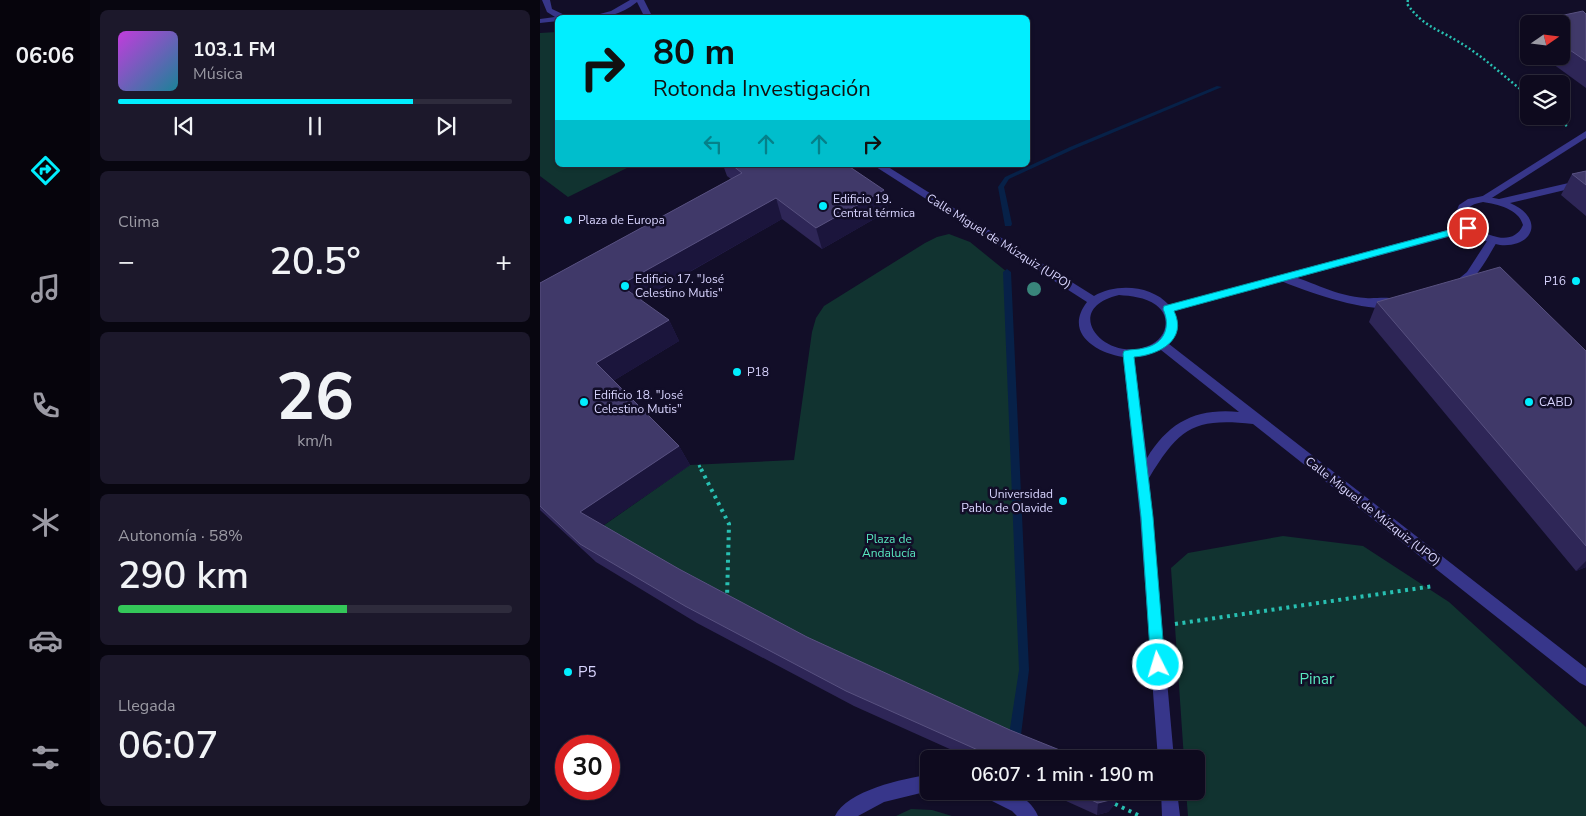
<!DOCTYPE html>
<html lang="es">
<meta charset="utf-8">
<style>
:root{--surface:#0e0a1e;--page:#1c182b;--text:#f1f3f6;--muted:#9b9aa4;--line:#2e2b3c;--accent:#01eeff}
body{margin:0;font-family:"Nunito Sans",sans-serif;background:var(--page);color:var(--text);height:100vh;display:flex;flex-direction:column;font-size:19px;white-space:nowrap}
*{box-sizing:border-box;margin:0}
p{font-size:16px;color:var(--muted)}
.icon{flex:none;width:28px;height:28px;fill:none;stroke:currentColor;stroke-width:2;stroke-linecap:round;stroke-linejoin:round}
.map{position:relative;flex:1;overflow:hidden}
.details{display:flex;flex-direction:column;gap:10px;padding:10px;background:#080610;width:450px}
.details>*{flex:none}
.banner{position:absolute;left:15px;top:15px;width:475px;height:152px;border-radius:8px;box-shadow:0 1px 4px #0004,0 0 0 1px var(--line);background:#01eeff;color:#111;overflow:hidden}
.needle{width:32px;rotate:76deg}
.controls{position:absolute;left:980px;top:15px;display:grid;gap:10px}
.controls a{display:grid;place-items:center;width:50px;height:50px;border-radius:8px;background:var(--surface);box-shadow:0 1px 4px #0004,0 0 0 1px var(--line);font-size:25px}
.speed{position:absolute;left:15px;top:735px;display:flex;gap:10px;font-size:25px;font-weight:700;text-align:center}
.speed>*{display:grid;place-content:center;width:65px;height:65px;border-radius:50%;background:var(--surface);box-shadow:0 1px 4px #0004,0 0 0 1px var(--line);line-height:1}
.speed .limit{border:8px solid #d22;background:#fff;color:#111}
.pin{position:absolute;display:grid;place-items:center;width:42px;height:42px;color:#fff;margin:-21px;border:2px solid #fff;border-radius:50%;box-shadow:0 1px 5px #0007}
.me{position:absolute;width:55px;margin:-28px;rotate:355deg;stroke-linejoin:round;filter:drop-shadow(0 0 4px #0008)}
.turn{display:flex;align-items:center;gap:18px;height:105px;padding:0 15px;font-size:22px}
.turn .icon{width:65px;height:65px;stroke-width:2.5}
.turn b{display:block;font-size:35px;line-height:42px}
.lanes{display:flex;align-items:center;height:48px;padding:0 15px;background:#0003;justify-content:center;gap:25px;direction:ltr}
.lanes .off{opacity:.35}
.big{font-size:38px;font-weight:600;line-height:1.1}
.details .tile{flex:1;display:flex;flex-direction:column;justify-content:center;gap:8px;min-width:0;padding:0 18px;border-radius:8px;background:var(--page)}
.details .dial{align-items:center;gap:0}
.dial b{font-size:65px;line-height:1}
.song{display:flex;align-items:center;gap:15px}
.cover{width:60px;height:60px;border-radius:8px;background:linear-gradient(135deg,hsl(290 70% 55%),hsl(190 70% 35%))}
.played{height:5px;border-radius:2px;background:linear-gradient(90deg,var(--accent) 75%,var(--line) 75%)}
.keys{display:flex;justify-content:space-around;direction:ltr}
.heat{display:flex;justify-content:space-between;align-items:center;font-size:28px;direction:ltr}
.charge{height:8px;border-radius:4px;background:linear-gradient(90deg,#34c759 58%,var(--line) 0)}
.trip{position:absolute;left:380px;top:750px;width:285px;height:50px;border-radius:8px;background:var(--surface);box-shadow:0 1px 4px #0004,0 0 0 1px var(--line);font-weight:600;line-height:50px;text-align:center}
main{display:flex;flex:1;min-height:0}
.tabs{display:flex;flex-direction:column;width:90px;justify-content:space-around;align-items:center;background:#06040c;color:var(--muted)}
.tabs .icon{width:35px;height:35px}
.tabs .on{color:var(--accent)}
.tabs b{font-size:22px;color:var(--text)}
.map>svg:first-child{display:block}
.green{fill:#113330}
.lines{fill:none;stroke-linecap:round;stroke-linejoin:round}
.stream{fill:#072148;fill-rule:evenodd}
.path-far2{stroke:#28c0b2;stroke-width:2.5;stroke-dasharray:2 2.5;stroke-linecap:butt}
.path-far1{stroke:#28c0b2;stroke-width:3;stroke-dasharray:2.5 4;stroke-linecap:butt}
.path{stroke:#28c0b2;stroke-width:4;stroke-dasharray:3 4.5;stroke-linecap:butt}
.service{fill:#37368a;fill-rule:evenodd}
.minor{fill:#37368a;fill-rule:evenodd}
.tree{fill:#39857b}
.wall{fill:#2e2657}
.shaded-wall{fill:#1b153c}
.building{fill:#403969;stroke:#585180}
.route{fill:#01eeff;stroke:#019ba6}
.poi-dot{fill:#01eeff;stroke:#120e28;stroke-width:2}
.labels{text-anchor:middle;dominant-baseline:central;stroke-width:5;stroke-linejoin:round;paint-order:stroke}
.poi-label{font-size:12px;fill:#d9d5ff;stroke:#120e28;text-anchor:start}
.street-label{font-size:12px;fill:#d9d5ff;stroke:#120e28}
.park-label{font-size:12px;fill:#59e7bf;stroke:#120e28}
.near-poi-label{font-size:15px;fill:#d9d5ff;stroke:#120e28;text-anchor:start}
.near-park-label{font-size:15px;fill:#59e7bf;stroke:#120e28}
</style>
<main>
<nav class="tabs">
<b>06:06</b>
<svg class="icon on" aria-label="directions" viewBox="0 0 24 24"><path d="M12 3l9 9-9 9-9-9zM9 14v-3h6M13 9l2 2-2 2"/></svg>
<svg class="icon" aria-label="music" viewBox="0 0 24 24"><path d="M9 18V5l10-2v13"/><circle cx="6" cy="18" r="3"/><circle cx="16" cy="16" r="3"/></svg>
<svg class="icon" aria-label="phone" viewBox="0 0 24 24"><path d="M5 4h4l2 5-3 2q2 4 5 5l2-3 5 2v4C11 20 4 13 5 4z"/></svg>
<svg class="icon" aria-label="climate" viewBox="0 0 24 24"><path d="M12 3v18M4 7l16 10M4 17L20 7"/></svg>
<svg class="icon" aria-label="car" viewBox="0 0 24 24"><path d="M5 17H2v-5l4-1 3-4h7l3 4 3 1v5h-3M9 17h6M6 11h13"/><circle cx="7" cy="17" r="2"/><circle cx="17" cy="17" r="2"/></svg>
<svg class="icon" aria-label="filters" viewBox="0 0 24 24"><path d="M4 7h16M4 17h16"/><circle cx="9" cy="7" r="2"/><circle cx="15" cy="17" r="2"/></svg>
</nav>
<section class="details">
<div class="tile">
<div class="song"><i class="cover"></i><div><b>103.1 FM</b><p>Música</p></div></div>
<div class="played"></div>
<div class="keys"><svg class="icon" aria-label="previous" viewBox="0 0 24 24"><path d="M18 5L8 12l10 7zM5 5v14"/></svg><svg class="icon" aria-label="pause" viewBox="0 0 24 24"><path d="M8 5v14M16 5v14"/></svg><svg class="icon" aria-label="next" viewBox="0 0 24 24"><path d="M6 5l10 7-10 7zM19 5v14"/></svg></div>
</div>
<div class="tile"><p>Clima</p>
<div class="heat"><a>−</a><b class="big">20.5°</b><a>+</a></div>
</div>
<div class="tile dial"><b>26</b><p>km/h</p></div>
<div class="tile"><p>Autonomía · 58%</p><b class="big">290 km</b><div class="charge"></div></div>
<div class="tile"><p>Llegada</p><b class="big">06:07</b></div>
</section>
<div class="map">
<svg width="1046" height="816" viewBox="0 0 1046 816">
<rect width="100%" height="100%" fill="#120e28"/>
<path class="green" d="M 17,32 L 18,165 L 93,165 L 28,197 L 0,176 L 0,33 Z
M 409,234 L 430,242 L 467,272 L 484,670 L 472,744 L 380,703 L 60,528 L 150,465 L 254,460 L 272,332 L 276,318 L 284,306 L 385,243 L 397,237 Z
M 743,536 L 823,546 L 909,602 L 1046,727 L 1046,816 L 648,816 L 646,791 L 656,791 L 656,759 L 644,759 L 631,568 L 648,553 Z
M 371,809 L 392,810 L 412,816 L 356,816 Z"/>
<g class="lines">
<path class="stream" d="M 677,86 L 682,87 L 534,149 L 469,179 L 464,187 L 472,224 L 471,226 L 465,226 L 458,187 L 465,177 L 530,147 Z
M 467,269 L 471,272 L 489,670 L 481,735 L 479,739 L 475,741 L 471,739 L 469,735 L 479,670 L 463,272 Z"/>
<path class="path-far2" d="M 868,0 L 867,4 C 884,27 896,28 919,42 C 943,56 967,79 989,96
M 1015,116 L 1028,127"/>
<path class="path-far1" d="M 159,465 L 161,470"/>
<path class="path" d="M 161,469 L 189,524 L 187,598
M 635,624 L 894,586
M 575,804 L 600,816"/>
<path class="service" d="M 1046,131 L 1046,138 L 947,201 L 943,202 L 938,199 Z
M 953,237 L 958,240 C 950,253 930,294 912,289 L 910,286 L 927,272 L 949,238 Z
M 745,274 C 774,282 795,296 826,298 C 836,299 854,295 860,302 C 845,321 760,289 741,281 L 740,278 Z"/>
<path class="minor" d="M 2,0 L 10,0 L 12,9 L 31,18 L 18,18 L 18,21 L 0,23 L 0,19 L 15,17 L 7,12 Z
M 90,0 L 104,0 L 113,18 L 105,18 L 97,2 C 81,15 65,18 45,18 L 71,11 Z
M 333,165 L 345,165 L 554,296 C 576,283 611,285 629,305 L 922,226 L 915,215 L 919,205 L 928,199 L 943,196 L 959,199 L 1046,179 L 1046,185 L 970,203 C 1005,218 994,248 960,245 C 948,243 937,238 927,232 L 634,311 C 638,324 638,334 629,344 L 1046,668 L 1046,686 L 1040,683 L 713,424 C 654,418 640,427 609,478 L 634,759 L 618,759 L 600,517 L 583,357 C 554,352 524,332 547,302 ZM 943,202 C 957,204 979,209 983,225 C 972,251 935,232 925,215 C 928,205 934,204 943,202 ZM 579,295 C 591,296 605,297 616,305 C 633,318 626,339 608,346 C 565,364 519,309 579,295 ZM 621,350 L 699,412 C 656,408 629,422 607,458 L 594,357 L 605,356 Z
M 389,775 L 389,791 L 344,802 L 318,816 L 295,816 C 306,791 364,778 389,775 Z
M 442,791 C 464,791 487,791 498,816 L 477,816 L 472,811 L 444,797 Z
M 621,791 L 637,791 L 640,816 L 622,816 Z"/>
</g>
<circle class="tree" cx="494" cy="289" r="7"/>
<path class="wall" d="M 1046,14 L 1046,88 L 1002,56 L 1021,56 L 1021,24 L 990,24 L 991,22 Z
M 989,27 L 989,46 L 983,42 Z
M 183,165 L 307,165 L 344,190 L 348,211 L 282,249 L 242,219 L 101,300 L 129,320 L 139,341 L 73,381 L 139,446 L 150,465 L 63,525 L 139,569 L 267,637 L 470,730 L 542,759 L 432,759 L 314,706 L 157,623 L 56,562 L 0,510 L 0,283 L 191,179 L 187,176 Z
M 1046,171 L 1046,216 L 1021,195 L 1032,174 Z
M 837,302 L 1046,351 L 1046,567 L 1036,571 L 829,322 Z
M 504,791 L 577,791 L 575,804 L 568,812 L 557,815 Z"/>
<path class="shaded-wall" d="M 344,190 L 348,211 L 282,249 L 276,228 Z
M 236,198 L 242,219 L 91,305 L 80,285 Z
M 129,320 L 139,341 L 68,384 L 56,363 Z
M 139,446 L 150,465 L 55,531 L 40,512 Z
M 1046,561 L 1046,567 L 1036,571 Z
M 577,792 L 575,804 L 568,812 L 557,815 L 558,803 Z"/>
<path class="building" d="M 1043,11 L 1046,14 L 1046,61 L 1021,44 L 1021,24 L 993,24 L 991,22 Z
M 192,165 L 307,165 L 344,190 L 276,228 L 236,198 L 80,285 L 129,320 L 56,363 L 139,446 L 40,512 L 139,569 L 267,637 L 470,730 L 542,759 L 458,759 L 306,691 L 145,606 L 40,544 L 0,506 L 0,283 L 202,173 Z
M 1046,171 L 1046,185 L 1032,174 Z
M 960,267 L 1046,351 L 1046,546 L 837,302 Z
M 531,791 L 577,791 L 570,800 L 558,803 Z"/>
<path class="route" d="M 928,225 L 933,228 L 931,230 L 634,311 C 648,340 619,355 594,357 L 613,517 L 625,665 L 623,670 L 618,672 L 613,670 L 611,665 L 601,517 L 583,354 L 584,351 C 591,349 598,350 604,348 C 625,344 631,326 623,309 L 624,306 Z"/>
<g class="poi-dot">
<circle cx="283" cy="206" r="5"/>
<circle cx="28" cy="220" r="5"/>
<circle cx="1036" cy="281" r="5"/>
<circle cx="85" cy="286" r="5"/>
<circle cx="197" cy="372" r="5"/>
<circle cx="44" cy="402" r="5"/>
<circle cx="989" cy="402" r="5"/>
<circle cx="523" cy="501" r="5"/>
<circle cx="28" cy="672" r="5"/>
</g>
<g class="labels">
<g class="poi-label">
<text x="293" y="199">Edificio 19.<tspan x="293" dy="14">Central térmica</tspan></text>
<text x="38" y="220">Plaza de Europa</text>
<text x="95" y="279">Edificio 17. "José<tspan x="95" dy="14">Celestino Mutis"</tspan></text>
<text x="1026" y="281" text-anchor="end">P16</text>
<text x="207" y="372">P18</text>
<text x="54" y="395">Edificio 18. "José<tspan x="54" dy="14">Celestino Mutis"</tspan></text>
<text x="999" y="402">CABD</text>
<text x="513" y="494" text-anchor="end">Universidad<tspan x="513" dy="14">Pablo de Olavide</tspan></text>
</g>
<g class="street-label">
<text transform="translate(459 241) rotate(32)">Calle Miguel de Múzquiz (UPO)</text>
<text transform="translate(833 511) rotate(38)">Calle Miguel de Múzquiz (UPO)</text>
</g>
<g class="park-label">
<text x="349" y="539">Plaza de<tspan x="349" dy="14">Andalucía</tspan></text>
</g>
<g class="near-poi-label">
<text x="38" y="672">P5</text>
</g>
<g class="near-park-label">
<text x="777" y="679">Pinar</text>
</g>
</g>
</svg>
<div class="controls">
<a><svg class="needle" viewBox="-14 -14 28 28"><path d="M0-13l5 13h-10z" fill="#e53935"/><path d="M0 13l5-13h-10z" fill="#9b9aa4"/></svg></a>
<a><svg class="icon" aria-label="layers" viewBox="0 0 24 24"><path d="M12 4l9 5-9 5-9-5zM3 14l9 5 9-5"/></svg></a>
</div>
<div class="speed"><div class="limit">30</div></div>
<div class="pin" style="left:928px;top:228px;background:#d93025"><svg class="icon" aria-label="arrive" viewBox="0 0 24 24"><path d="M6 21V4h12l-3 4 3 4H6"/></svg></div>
<svg class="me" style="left:618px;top:665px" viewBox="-20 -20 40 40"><circle r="17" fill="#01eeff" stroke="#fff" stroke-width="3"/><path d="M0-11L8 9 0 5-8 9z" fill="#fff"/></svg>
<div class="trip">06:07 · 1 min · 190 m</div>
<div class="banner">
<div class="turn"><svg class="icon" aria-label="right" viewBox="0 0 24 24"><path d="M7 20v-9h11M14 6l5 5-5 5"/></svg><div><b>80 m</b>Rotonda Investigación</div></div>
<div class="lanes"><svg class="icon off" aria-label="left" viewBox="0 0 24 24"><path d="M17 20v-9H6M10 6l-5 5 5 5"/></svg><svg class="icon off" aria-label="ahead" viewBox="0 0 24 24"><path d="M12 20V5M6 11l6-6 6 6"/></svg><svg class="icon off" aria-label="ahead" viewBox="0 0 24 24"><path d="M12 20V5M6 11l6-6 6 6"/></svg><svg class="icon" aria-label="right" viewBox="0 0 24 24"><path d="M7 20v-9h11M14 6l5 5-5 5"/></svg></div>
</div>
</div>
</main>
